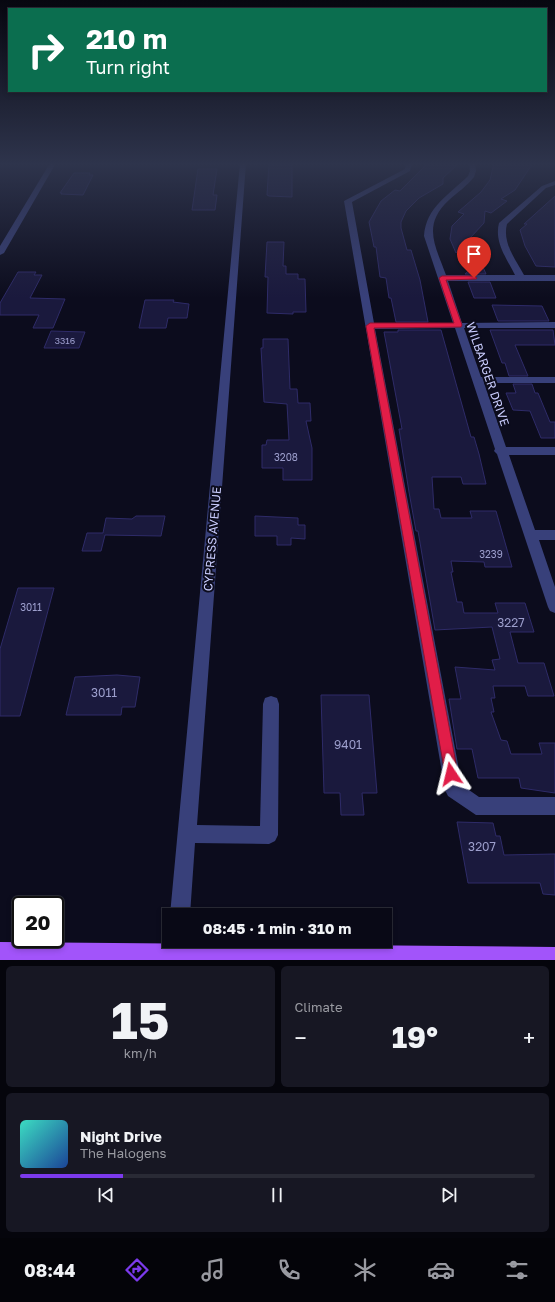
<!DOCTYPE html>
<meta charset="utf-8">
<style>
:root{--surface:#090916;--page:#171723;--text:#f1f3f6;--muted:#999aa1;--line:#292a35;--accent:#7c3aed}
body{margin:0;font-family:"Golos Text",sans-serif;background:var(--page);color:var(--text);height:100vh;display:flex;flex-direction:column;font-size:15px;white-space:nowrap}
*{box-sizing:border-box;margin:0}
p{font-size:13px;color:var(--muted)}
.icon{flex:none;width:22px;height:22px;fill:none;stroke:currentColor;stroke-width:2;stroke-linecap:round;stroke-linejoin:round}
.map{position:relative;height:960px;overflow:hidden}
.side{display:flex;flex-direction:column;gap:6px;padding:6px;background:#05050c;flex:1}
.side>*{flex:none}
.top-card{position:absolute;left:8px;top:8px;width:539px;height:84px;border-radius:0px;box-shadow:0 2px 6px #0003,0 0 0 1px var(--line);background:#0b6e4f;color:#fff;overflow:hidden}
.speed{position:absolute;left:12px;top:896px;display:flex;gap:8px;font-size:20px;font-weight:700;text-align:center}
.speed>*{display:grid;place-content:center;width:52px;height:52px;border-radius:50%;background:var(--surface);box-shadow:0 2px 6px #0003,0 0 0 1px var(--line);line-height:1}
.speed .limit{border:2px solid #111;border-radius:6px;background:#fff;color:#111}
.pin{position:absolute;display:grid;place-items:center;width:34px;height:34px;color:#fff;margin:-41px -17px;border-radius:50% 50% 50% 0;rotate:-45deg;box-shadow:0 0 4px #0007}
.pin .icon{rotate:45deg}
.me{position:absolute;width:44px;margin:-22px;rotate:350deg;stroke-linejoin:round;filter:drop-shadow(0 0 3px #0008)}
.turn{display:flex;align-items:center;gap:14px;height:84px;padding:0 12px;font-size:18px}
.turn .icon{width:52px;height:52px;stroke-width:2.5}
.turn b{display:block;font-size:28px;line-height:34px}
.big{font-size:30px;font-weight:700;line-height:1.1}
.side .widget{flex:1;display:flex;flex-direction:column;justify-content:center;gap:6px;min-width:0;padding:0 14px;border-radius:6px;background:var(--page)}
.side .dial{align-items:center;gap:0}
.dial b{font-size:52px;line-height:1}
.song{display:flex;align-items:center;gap:12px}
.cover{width:48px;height:48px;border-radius:6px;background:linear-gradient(135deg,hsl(170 70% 55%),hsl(220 70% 35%))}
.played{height:4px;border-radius:2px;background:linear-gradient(90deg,var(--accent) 20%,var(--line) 20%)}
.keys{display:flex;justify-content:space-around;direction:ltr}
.heat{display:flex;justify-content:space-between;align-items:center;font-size:22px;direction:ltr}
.side .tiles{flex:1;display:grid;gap:6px;grid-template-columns:1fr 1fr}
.widget:last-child{grid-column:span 2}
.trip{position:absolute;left:162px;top:908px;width:230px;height:40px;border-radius:0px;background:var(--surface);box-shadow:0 2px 6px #0003,0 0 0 1px var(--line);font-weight:700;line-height:40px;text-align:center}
.menu{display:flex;height:64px;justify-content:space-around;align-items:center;background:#040409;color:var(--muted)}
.menu .icon{width:28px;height:28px}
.menu .current{color:var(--accent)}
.menu b{font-size:18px;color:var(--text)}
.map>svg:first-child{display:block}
.building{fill:#1a193d;stroke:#2e2b68}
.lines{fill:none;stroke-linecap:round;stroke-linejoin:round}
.minor{fill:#38407a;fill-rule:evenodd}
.major{fill:#a254fa;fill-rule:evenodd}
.route{fill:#e11d48;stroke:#92132f}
.labels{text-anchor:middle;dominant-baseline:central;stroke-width:4;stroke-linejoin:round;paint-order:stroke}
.far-number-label{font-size:9px;fill:#9d9fcd}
.number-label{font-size:10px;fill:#9d9fcd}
.street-label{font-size:12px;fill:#c9ccfd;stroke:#0c0c1d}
.near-number-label{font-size:12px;fill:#9d9fcd}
</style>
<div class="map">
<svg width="555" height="960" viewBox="0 0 555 960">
<rect width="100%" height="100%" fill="#0c0c1d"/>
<path class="building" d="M 428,163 L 459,163 L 443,178 L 443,184 L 419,198 L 406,211 L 401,222 L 401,228 L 407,250 L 411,250 L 420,280 L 428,322 L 396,322 L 391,298 L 389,298 L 386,278 L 380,277 L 376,247 L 374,247 L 369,222 L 381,201 L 395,190 L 400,191 Z
M 494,163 L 533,163 L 515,190 L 501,199 L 507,201 L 491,213 L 485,211 L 484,223 L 456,253 L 450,239 L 452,226 L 464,214 L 458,212 L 481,192 L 490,180 Z
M 269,164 L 292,164 L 292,197 L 269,196 L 267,195 Z
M 198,169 L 217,169 L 213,195 L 217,195 L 215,210 L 192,210 Z
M 74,173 L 90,173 L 89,175 L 93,175 L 83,195 L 61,194 L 62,193 L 60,193 Z
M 555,196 L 555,267 L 536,266 L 525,246 L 520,230 L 527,224 L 524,224 Z
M 267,242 L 284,242 L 283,266 L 286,266 L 286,274 L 298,274 L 298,279 L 305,279 L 306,312 L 293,312 L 293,314 L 267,313 L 268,277 L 265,277 Z
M 480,260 L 486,274 L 465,274 Z
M 18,272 L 36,272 L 34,275 L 42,275 L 30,298 L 65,299 L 53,328 L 33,328 L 39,315 L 0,315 L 0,303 Z
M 468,282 L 490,282 L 496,298 L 474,298 Z
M 145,300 L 174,300 L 173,302 L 189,304 L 187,318 L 168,318 L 166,328 L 139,328 Z
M 492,305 L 542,306 L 549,321 L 498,321 Z
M 398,330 L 441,330 L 471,437 L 474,437 L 479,454 L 486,484 L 463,484 L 461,477 L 432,477 L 434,509 L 439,509 L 441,518 L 472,518 L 470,511 L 496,511 L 512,567 L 485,567 L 484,562 L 451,561 L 453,572 L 451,572 L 457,602 L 462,602 L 464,613 L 498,613 L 495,603 L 525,603 L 534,632 L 510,632 L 518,663 L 544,663 L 554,696 L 528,696 L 525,686 L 493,686 L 495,698 L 491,698 L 494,712 L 491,712 L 501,740 L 507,741 L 511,754 L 542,754 L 539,743 L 555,743 L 555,793 L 521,788 L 519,778 L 478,778 L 472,749 L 457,749 L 449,699 L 461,699 L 455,667 L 495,670 L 492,660 L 500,659 L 492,627 L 435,630 L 418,531 L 416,531 L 409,492 L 399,429 L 402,429 L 384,332 L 398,332 Z
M 490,330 L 553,330 L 555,345 L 515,345 L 528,376 L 509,376 L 505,363 L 502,363 Z
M 51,331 L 85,332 L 79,348 L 44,348 Z
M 263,339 L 288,339 L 290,389 L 297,389 L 298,403 L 310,403 L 311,421 L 306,421 L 312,448 L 312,480 L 283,480 L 283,468 L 262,468 L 262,445 L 266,445 L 267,440 L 289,440 L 287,404 L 264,402 L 261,348 L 263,348 Z
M 513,384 L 532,384 L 535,393 L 538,393 L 550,422 L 555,422 L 555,438 L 541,438 L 530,411 L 513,410 L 506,393 L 516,393 Z
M 136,516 L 165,516 L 161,536 L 105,535 L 101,551 L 82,551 L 87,533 L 103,533 L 106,518 L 132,519 Z
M 255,516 L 298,518 L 298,525 L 305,525 L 305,539 L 291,538 L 291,545 L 277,545 L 277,536 L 255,536 Z
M 18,588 L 54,588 L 20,716 L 0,716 L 0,649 Z
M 117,675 L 140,677 L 135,707 L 122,707 L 121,715 L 66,715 L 75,677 Z
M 321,695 L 369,695 L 377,793 L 362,793 L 364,815 L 341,815 L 340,793 L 324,793 Z
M 457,822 L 493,823 L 496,836 L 500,836 L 504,855 L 555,854 L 555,895 L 543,894 L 540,883 L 468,883 Z"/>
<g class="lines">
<path class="minor" d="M 50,163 L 56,163 L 4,253 L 0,255 L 0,246 Z
M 240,163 L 246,163 L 197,825 L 260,826 L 263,704 L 265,698 L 271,696 L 277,698 L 279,704 L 278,835 L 275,841 L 269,844 L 195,843 L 190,915 L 170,915 Z
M 406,163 L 412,163 L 410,171 L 352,202 L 374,323 L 453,323 L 424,236 C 426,207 449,195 468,176 L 470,171 L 469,163 L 475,163 L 476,171 L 474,177 C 467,186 458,192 449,200 C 422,225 435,245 446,275 L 515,275 C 507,259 494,242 499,223 L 542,186 L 555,181 L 555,185 L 546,188 L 507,224 C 502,243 516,260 524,275 L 555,275 L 555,281 L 448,281 L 462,323 L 555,322 L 555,328 L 464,328 L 481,377 L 555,377 L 555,383 L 484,383 L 506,447 L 555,447 L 555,455 L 509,455 L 535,530 L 555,530 L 555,540 L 539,540 L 555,587 L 555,613 L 550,611 L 548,607 L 497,454 L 494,451 L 495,449 L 455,328 L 375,329 L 462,785 L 479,797 L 555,797 L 555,815 L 476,815 L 448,796 L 445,790 L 344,201 L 405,169 Z
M 169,939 L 169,941 L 188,941 L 185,960 L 165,960 Z"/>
<path class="major" d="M 0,942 L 555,947 L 555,960 L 0,960 Z"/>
</g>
<linearGradient id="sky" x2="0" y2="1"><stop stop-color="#070710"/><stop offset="0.55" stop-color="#2e344c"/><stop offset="1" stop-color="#2e344c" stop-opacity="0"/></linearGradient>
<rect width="555" height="298" fill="url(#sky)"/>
<path class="route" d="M 474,276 L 477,278 L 476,279 L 446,280 L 462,325 L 461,327 L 374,328 L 458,774 L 456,779 L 451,781 L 447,779 L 445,774 L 366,326 L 370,323 L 454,323 L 439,278 L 442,276 Z"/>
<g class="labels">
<g class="far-number-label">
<text x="65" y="340">3316</text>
</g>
<g class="number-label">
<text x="286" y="457">3208</text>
<text x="491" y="554">3239</text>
<text x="31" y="607">3011</text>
</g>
<g class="street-label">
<text transform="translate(488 374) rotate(71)">WILBARGER DRIVE</text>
<text transform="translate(212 539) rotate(-85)">CYPRESS AVENUE</text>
</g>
<g class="near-number-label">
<text x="511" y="622">3227</text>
<text x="104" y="692">3011</text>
<text x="348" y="744">9401</text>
<text x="482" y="846">3207</text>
</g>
</g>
</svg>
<div class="speed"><div class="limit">20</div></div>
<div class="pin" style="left:474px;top:278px;background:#d93025"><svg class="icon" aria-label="arrive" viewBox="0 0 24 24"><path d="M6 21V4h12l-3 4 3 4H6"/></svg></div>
<svg class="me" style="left:451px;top:774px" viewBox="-20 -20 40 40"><path d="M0-17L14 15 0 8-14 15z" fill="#e11d48" stroke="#fff" stroke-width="4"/></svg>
<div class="trip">08:45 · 1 min · 310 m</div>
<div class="top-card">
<div class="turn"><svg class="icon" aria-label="right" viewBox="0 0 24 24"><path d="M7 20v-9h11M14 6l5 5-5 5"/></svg><div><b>210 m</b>Turn right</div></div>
</div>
</div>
<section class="side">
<div class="tiles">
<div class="widget dial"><b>15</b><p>km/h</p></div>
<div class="widget"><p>Climate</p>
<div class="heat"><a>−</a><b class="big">19°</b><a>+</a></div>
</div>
<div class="widget">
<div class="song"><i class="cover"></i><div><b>Night Drive</b><p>The Halogens</p></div></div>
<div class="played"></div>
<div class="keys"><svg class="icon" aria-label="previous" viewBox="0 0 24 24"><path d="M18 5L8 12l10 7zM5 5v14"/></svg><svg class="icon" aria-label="pause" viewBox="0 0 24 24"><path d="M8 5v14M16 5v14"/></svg><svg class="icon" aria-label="next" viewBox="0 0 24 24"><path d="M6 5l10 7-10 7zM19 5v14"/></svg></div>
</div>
</div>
</section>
<nav class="menu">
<b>08:44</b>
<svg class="icon current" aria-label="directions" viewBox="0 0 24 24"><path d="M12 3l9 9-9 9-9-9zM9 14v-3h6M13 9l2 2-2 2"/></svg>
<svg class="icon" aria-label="music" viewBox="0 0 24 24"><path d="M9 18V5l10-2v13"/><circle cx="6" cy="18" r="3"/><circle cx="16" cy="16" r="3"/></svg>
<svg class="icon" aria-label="phone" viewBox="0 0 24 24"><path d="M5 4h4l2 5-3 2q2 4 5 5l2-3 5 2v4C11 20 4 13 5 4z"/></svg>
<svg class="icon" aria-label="climate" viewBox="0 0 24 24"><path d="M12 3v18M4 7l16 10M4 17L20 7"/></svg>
<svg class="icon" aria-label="car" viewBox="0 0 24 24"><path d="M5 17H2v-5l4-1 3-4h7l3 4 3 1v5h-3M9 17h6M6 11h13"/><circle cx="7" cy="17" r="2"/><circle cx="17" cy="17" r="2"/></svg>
<svg class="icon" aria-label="filters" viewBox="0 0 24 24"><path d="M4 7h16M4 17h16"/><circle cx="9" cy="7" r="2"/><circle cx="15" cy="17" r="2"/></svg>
</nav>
